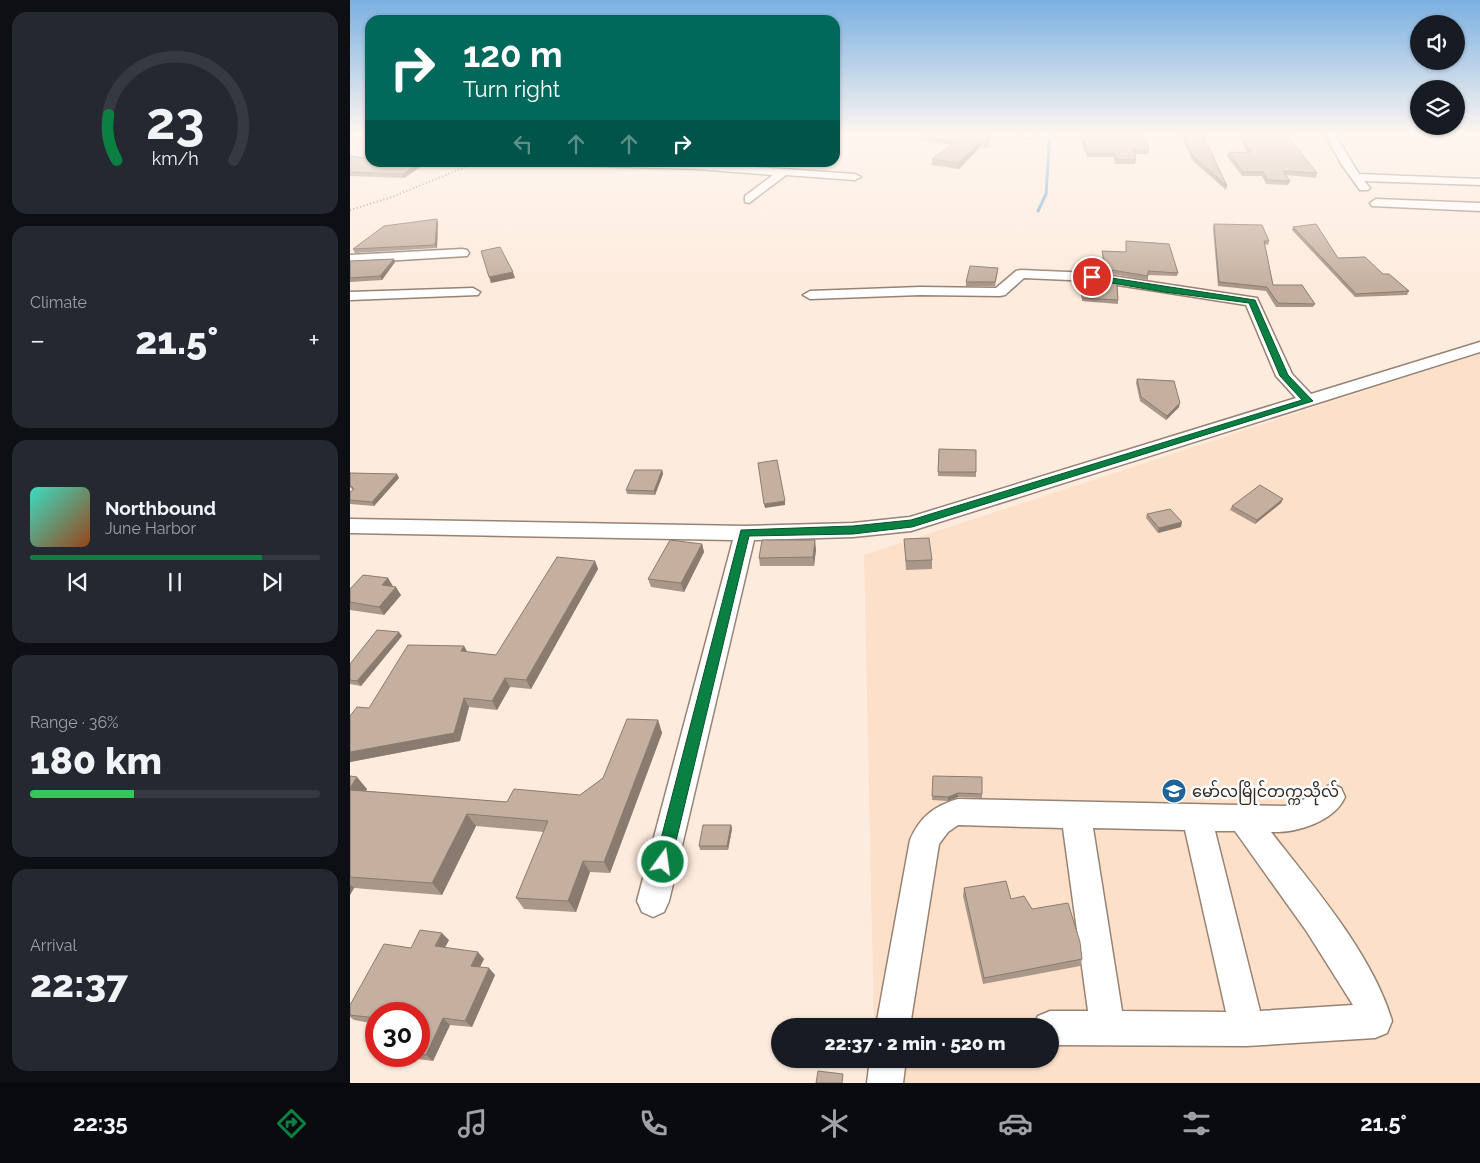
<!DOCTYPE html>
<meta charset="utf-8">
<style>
:root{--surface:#171b24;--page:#242831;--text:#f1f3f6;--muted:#9ea1a6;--line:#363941;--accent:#0b8043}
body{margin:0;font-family:Raleway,"Noto Sans Myanmar",sans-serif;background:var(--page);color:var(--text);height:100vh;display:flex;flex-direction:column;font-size:19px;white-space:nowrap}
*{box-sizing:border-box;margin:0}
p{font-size:16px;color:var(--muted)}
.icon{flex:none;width:28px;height:28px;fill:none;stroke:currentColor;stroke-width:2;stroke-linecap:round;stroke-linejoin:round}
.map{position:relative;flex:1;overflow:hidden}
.side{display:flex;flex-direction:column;gap:12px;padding:12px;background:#0d0f14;width:350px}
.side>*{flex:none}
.hud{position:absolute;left:15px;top:15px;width:475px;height:152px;border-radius:15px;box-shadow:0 1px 4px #0004;background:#00695c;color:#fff;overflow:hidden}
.fabs{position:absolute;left:1060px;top:15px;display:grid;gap:10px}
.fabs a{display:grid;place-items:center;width:55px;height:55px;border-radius:50%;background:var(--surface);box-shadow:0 1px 4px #0004;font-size:25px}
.speed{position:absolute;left:15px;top:1002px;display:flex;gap:10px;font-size:25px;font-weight:700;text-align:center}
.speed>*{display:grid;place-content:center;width:65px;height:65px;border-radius:50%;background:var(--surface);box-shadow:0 1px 4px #0004;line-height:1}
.speed .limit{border:8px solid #d22;background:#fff;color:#111}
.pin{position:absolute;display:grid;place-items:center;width:42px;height:42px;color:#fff;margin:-21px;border:2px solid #fff;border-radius:50%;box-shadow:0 1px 5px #0007}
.me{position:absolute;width:55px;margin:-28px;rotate:14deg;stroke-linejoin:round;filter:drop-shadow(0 0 4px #0008)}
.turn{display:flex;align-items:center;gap:18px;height:105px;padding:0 15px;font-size:22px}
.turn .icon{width:65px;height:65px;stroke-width:2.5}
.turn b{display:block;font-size:35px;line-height:42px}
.lanes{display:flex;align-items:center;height:48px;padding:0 15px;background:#0003;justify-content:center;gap:25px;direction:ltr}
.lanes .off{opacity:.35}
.big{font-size:38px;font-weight:800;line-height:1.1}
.side .widget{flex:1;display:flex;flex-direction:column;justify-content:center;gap:8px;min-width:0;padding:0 18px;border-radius:15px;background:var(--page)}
.side .dial{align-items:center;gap:0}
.dial svg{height:130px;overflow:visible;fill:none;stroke:var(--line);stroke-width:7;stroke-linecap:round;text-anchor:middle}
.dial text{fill:var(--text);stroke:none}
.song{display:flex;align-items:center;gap:15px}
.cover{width:60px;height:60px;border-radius:8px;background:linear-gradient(135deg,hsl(170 70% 55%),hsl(20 70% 35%))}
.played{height:5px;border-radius:2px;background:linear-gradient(90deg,var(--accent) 80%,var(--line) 80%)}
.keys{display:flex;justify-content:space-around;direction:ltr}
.heat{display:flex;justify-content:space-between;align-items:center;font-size:28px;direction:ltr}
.charge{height:8px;border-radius:4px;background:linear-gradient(90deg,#34c759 36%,var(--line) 0)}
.trip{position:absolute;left:421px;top:1018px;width:288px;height:50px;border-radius:25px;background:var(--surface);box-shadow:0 1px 4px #0004;font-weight:800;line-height:50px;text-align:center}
.dock{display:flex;height:80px;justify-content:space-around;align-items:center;background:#090b0e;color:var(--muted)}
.dock .icon{width:35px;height:35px}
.dock .selected{color:var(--accent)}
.dock b{font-size:22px;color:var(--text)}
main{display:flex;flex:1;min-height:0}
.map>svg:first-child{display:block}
.built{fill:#fde0c9}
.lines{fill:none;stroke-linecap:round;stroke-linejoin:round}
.stream{stroke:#75a9d6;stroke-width:3}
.minor-casing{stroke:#978373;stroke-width:3}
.minor{fill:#fff;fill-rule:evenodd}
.rail{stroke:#897d73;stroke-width:2;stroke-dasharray:1 2.5;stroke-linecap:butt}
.wall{fill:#a9978a}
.shaded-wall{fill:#8a7b70}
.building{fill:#c5b0a0;stroke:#8a7b70}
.route{fill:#0b8043;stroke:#07532c}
.labels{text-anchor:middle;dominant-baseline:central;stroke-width:5;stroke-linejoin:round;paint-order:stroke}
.near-poi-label{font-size:16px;fill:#312922;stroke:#fcfcfc;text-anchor:start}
</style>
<main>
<section class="side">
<div class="widget dial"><svg viewBox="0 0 100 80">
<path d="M14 69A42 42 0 1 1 86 69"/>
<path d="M14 69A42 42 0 0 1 9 41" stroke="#0b8043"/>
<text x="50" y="56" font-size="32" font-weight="700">23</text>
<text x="50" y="72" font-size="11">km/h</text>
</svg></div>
<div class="widget"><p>Climate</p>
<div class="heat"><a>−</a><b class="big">21.5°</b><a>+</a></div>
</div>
<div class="widget">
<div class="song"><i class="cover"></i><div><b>Northbound</b><p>June Harbor</p></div></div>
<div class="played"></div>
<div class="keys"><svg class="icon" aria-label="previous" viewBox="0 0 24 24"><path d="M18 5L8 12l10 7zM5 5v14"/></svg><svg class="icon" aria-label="pause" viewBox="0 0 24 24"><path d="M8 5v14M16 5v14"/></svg><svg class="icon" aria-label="next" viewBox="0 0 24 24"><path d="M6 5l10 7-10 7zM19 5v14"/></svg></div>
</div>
<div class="widget"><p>Range · 36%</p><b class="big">180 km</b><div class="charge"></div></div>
<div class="widget"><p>Arrival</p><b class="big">22:37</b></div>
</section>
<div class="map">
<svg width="1130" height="1083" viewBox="0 0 1130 1083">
<rect width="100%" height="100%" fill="#fdebdd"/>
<path class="built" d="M 1130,353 L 1130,1083 L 525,1083 L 524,1059 L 700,1059 L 700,1026 L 524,1026 L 514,555 Z"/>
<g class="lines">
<path class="stream" d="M 688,211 L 696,194 L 700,133"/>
<defs>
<path id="minor" d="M 673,133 L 683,133 L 681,138 L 673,138 Z
M 974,133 L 984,133 L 1009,174 L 1130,179 L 1130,185 L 1014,181 L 1020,188 L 1018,190 L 1010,190 L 992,165 Z
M 206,162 L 347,163 L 505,174 L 511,177 L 505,180 L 436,175 L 399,203 L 395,202 L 395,196 L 423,175 L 347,169 L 211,165 Z
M 1026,199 L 1130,203 L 1130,211 L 1022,206 L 1020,203 Z
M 112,249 L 117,250 L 119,253 L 117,256 L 0,263 L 0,255 Z
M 671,270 L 742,273 L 907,298 L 942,374 L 961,394 L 1130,342 L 1130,352 L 561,531 L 503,537 L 404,540 L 319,901 L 314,912 L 303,917 L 292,912 L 287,901 L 383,540 L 0,533 L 0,519 L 395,526 L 503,523 L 560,517 L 946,398 L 926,376 L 896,305 L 742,281 L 674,278 L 655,295 L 650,296 L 570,295 L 460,299 L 453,295 L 460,291 L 570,287 L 646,288 L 666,271 Z
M 123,288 L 130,292 L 128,295 L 0,300 L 0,292 Z
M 981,784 L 991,788 L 995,797 C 984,822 946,833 921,832 C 963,886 1023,955 1042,1021 L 1037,1033 L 1025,1038 L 897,1046 L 700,1045 L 700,1026 L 683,1026 L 688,1016 L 700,1011 L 738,1011 L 713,828 L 608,825 L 598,832 L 589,844 L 560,1026 L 526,1026 L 560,840 C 570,817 584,806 608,799 L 935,806 L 953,800 ZM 743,828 L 835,830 L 876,1012 L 772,1011 ZM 865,831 L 885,831 L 957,932 L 1003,1005 L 910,1011 Z
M 520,1059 L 556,1059 L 553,1083 L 517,1083 Z"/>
</defs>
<use href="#minor" class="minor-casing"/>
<use href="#minor" class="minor"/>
<path class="rail" d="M 0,210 L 39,198 L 128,162"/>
</g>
<path class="wall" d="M 627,133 L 643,133 L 640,136 L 638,148 L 630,147 L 609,169 L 582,165 L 582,159 L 601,145 L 570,140 L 570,134 L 617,137 L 627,135 Z
M 728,133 L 794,133 L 799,150 L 798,154 L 785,154 L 786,160 L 785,164 L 765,164 L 764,157 L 737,157 Z
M 830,133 L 852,133 L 877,186 L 876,190 L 842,160 Z
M 888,133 L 939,133 L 941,140 L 967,173 L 966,178 L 936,175 L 940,181 L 938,185 L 916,184 L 912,176 L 892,176 L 877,156 L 878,152 L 897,153 Z
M 0,156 L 16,158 L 78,162 L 54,178 L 0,176 Z
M 88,222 L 87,248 L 5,253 L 3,249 Z
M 864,224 L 919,241 L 918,245 L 915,244 L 923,285 L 965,304 L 963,307 L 926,307 L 916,291 L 868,286 L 863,228 Z
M 943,227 L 988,258 L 1033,274 L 1059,291 L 1057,295 L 1005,297 L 942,230 Z
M 776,241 L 828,273 L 827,276 L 798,275 L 798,280 L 755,273 L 752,254 L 752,251 L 776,252 Z
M 44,259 L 45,262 L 32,280 L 0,282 L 0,261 Z
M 648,271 L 645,286 L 616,286 L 616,282 Z
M 731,279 L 768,300 L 768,304 L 732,301 Z
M 787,379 L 829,407 L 816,420 L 790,401 L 786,383 Z
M 589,449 L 626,472 L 626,477 L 588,476 Z
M 312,470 L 313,474 L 305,495 L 277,494 L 276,490 Z
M 0,473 L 49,478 L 24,506 L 0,504 L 0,492 L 3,490 L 0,487 Z
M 933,499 L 931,503 L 905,524 L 880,510 L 882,506 Z
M 797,514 L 831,527 L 808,533 L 796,518 Z
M 554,539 L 582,560 L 582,569 L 556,570 Z
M 352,544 L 354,552 L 334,592 L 301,587 L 298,579 Z
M 466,549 L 464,566 L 410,566 L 409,558 Z
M 245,561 L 248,569 L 181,689 L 160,687 L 147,710 L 119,707 L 110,741 L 0,762 L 0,716 L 19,708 L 114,646 L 117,652 L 146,655 Z
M 38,578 L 43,586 L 51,595 L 34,615 L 0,610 L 0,589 Z
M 52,636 L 11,686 L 0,684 L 0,664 Z
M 308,720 L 312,733 L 260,873 L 240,872 L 226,912 L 174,909 L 166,898 L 194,832 L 126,826 L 92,895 L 4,888 L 0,895 L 0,776 L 17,789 L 16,791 L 157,802 L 230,795 L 253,778 Z
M 583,776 L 632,794 L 632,798 L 608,797 L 598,801 L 582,800 Z
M 381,825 L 382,829 L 378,850 L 350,850 L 349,846 Z
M 614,888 L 661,899 L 682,909 L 732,959 L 730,966 L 633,984 L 613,896 Z
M 99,940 L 95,947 L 134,959 L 130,967 L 145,975 L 122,1027 L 100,1025 L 83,1061 L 45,1056 L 69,1056 L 69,1014 L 26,1014 L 26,1024 L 4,1020 L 0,1017 L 0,1005 L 61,948 Z"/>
<path class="shaded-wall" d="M 630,142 L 630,147 L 609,169 L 609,163 Z
M 70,162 L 78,162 L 54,178 L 53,174 Z
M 87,219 L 88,222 L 87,248 L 85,245 Z
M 44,259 L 45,262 L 32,280 L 30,276 Z
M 163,272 L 165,278 L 141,283 L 139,277 Z
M 830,403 L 829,407 L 816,420 L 817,416 Z
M 312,470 L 313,474 L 305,495 L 304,491 Z
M 47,474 L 49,478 L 24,506 L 22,502 Z
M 933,499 L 931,503 L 905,524 L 907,520 Z
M 435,501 L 435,505 L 415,508 L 414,504 Z
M 832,522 L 831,527 L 808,533 L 809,528 Z
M 465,540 L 466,549 L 464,566 L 463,557 Z
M 352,544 L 354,552 L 334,592 L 331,583 Z
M 245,561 L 248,569 L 181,689 L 176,680 Z
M 38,578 L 43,587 L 32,585 Z
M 46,587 L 51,595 L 34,615 L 29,607 Z
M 49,632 L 52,636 L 11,686 L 7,681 Z
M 114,646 L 119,655 L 111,651 Z
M 155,678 L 160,687 L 147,710 L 142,701 Z
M 114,698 L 119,707 L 110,741 L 0,762 L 0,752 Z
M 308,720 L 312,733 L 260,873 L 254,862 Z
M 7,777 L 17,789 L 9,802 L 0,791 L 0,788 Z
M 608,793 L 608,797 L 598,801 L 598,797 Z
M 117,814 L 126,826 L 92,895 L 82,883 Z
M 381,825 L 382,829 L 378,850 L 377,846 Z
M 233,861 L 240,872 L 226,912 L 218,901 Z
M 0,884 L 4,888 L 0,895 Z
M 92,933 L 99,940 L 92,953 L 85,946 Z
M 128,952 L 134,959 L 127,973 L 121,966 Z
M 139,968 L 145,975 L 122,1027 L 115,1021 Z
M 93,1018 L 100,1025 L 83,1061 L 76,1055 Z"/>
<path class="building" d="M 572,133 L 616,133 L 617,137 L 629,134 L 629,133 L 640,133 L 639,142 L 630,142 L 609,163 L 582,159 L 608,141 L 570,134 Z
M 730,133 L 794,133 L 799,150 L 784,150 L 786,160 L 766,159 L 765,153 L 737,153 Z
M 832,133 L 852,133 L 877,186 L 843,156 Z
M 890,133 L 939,133 L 941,140 L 967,173 L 933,171 L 940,181 L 918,180 L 913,172 L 893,172 L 878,152 L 900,153 Z
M 0,156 L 16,158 L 20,156 L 20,162 L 70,162 L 53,174 L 0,172 Z
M 87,219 L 85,245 L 3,249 L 34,226 Z
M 864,224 L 912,225 L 919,241 L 914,241 L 923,285 L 952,285 L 965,304 L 928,303 L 917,287 L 869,282 Z
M 966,224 L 988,258 L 1015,257 L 1033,274 L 1039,274 L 1059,291 L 1006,294 L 943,227 Z
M 776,241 L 819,244 L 828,273 L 798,271 L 798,276 L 756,269 L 752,251 L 776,252 Z
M 150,247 L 163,272 L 139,277 L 131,251 Z
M 44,259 L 30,276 L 0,278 L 0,261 Z
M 620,266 L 648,268 L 645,282 L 616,282 Z
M 731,279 L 767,283 L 768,300 L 732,298 Z
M 787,379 L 824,381 L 830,403 L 817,416 L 791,397 Z
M 589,449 L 626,450 L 626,472 L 588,472 Z
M 427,460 L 435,501 L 414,504 L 408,463 Z
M 285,470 L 312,470 L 304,491 L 276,490 Z
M 0,473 L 47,474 L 22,502 L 0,500 L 0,492 L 4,489 L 0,485 Z
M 910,485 L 933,499 L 907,520 L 882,506 Z
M 820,509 L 832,522 L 809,528 L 797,514 Z
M 579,538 L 582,560 L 556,561 L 554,539 Z
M 320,540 L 352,544 L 331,583 L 298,579 Z
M 412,540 L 465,540 L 463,557 L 409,558 Z
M 207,557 L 245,561 L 176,680 L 155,678 L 142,701 L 114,698 L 104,733 L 0,752 L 0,716 L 7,707 L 19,708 L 58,645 L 114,646 L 111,651 L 146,655 Z
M 13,575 L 38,578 L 32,585 L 46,587 L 29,607 L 0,602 L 0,589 Z
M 27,630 L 49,632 L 7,681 L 0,680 L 0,664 Z
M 277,719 L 308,720 L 254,862 L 233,861 L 218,901 L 166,898 L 198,821 L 117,814 L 82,883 L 0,877 L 0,790 L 157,802 L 164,789 L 230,795 L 253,778 Z
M 0,776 L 7,777 L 0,788 Z
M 583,776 L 632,777 L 632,794 L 608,793 L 598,797 L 582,796 Z
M 353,825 L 381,825 L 377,846 L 349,846 Z
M 656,881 L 661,899 L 674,896 L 682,909 L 718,903 L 730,942 L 732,959 L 634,978 L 614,888 Z
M 70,930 L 92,933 L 85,946 L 128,952 L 121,966 L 139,968 L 115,1021 L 93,1018 L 76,1055 L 69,1054 L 69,1014 L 26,1014 L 26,1018 L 0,1015 L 0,1005 L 34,944 L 61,948 Z
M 468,1071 L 493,1074 L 492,1083 L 466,1083 Z"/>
<linearGradient id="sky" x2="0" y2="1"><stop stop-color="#7ab0e1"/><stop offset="0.47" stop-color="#fef6f0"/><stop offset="1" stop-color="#fef6f0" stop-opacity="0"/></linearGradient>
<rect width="1130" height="285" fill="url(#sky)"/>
<path class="route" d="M 742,275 L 905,300 L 938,375 L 963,401 L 562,527 L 503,534 L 399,536 L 321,862 L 319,868 L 313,870 L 307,868 L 305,862 L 391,530 L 503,526 L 561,520 L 952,400 L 930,376 L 899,303 L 814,292 L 739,279 L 738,277 Z"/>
<defs>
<symbol id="university-disc" viewBox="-11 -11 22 22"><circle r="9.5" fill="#1e6498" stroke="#fcfcfc"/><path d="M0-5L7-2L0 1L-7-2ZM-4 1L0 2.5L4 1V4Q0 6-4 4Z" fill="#fff"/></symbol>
</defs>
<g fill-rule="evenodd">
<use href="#university-disc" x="810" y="777" width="28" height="28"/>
</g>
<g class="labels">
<g class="near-poi-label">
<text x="842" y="791">မော်လမြိုင်တက္ကသိုလ်</text>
</g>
</g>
</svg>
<div class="fabs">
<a><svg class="icon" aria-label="sound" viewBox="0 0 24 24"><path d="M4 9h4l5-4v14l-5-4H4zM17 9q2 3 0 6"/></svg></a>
<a><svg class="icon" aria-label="layers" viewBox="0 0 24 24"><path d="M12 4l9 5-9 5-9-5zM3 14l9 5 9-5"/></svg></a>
</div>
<div class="speed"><div class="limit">30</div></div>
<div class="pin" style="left:742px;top:277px;background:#d93025"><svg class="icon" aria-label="arrive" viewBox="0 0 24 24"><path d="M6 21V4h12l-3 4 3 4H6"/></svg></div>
<svg class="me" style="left:313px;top:862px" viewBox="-20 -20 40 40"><circle r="17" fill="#0b8043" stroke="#fff" stroke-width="3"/><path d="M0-11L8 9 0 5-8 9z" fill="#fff"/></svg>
<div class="trip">22:37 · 2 min · 520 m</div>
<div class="hud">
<div class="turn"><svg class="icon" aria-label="right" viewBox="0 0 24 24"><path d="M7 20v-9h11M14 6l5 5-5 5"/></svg><div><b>120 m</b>Turn right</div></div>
<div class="lanes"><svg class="icon off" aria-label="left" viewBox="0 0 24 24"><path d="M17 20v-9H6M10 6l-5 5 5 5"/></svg><svg class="icon off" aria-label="ahead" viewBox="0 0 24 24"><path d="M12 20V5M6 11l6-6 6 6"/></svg><svg class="icon off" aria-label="ahead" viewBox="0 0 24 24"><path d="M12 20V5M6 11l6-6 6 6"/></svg><svg class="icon" aria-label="right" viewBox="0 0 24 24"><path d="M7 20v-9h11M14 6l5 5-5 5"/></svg></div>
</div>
</div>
</main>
<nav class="dock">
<b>22:35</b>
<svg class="icon selected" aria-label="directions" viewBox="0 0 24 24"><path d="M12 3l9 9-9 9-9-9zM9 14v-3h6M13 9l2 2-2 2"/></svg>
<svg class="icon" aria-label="music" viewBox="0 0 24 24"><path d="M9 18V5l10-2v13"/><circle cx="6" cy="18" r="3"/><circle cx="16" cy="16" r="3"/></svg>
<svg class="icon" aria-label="phone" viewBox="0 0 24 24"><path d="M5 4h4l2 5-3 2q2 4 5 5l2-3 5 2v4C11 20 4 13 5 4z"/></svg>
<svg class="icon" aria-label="climate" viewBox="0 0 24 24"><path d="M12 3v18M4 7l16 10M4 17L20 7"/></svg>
<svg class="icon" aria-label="car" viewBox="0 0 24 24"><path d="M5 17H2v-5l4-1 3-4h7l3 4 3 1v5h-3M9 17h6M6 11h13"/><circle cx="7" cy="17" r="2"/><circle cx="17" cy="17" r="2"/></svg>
<svg class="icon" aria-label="filters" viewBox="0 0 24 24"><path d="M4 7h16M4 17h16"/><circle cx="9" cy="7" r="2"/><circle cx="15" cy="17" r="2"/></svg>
<b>21.5°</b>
</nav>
